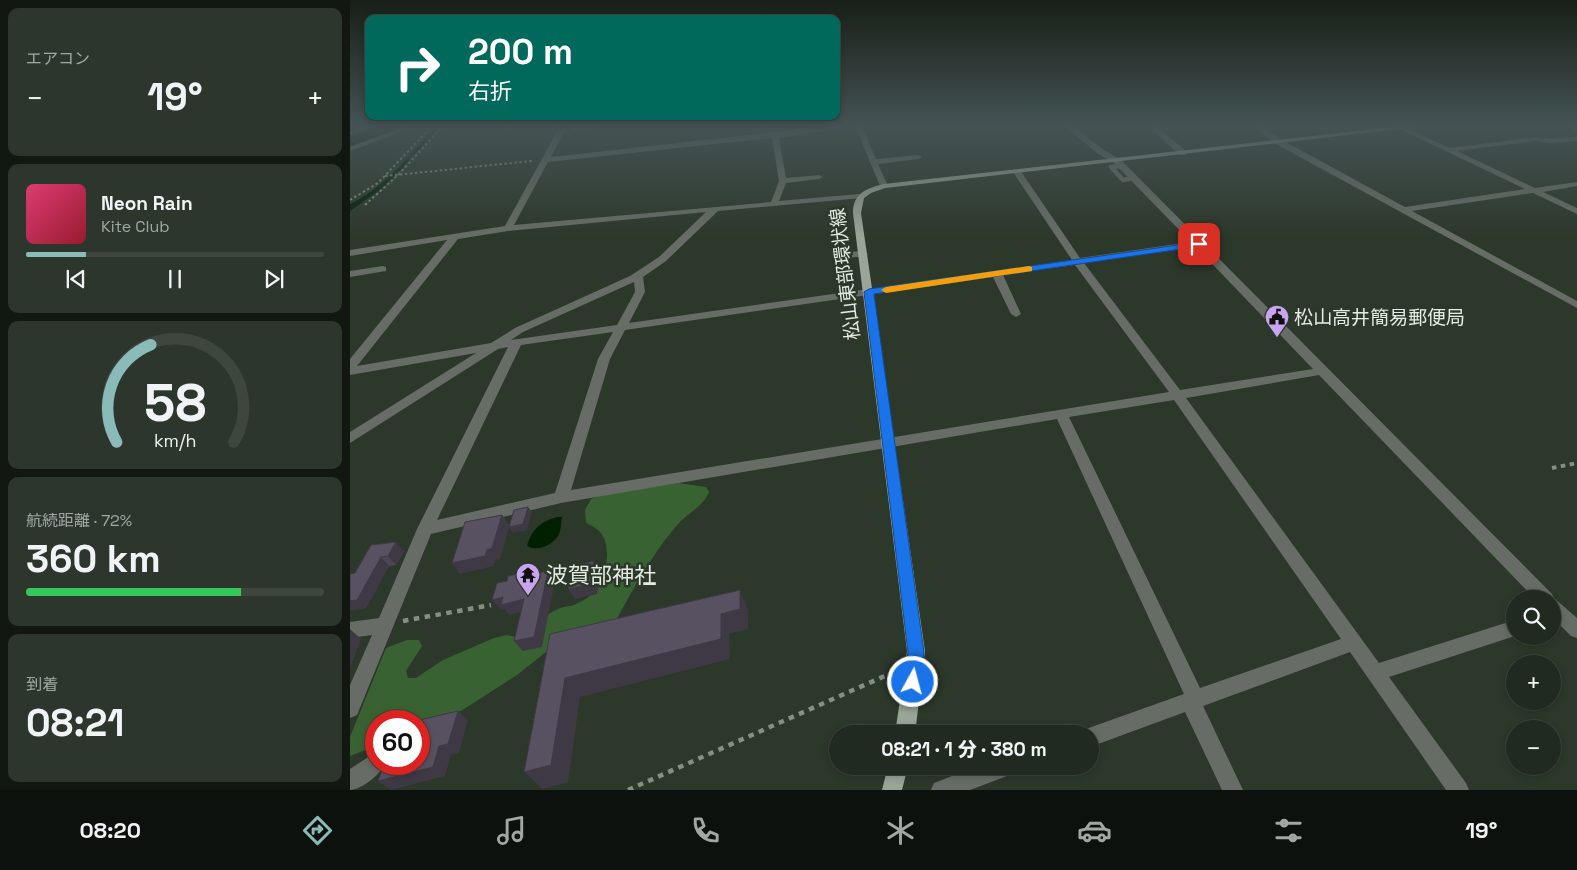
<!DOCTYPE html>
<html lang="ja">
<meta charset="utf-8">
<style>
:root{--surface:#212a20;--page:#2d362d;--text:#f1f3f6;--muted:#a2a7a5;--line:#3e463e;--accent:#8bbbb9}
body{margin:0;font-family:"Space Grotesk","Noto Sans JP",sans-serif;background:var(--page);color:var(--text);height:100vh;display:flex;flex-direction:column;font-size:19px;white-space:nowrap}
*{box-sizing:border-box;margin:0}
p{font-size:16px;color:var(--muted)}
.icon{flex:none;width:28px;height:28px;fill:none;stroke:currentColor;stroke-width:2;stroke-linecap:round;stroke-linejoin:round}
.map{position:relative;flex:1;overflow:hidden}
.panel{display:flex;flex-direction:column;gap:8px;padding:8px;background:#121712;width:350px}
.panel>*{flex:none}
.hud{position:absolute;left:15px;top:15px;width:475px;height:105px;border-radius:10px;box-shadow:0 2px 8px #0003,0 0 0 1px var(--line);background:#00695c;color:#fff;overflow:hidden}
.tools{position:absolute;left:1156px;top:590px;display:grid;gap:10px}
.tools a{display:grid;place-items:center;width:55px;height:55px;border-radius:50%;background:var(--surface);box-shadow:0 2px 8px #0003,0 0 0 1px var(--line);font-size:25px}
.speed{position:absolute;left:15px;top:710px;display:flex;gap:10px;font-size:25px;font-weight:700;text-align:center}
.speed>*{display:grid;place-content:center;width:65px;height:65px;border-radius:50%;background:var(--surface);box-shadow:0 2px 8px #0003,0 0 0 1px var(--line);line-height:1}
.speed .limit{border:8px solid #d22;background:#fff;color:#111}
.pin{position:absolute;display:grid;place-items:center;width:42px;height:42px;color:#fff;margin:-21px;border-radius:10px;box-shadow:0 2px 8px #0006}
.me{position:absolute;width:55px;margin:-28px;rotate:7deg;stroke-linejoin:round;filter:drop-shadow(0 0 4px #0008)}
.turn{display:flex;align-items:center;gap:18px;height:105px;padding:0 20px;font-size:22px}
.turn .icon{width:65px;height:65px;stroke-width:2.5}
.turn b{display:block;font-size:35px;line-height:42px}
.big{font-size:38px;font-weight:800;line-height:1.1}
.panel .tile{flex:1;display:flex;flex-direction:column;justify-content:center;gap:8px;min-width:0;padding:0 18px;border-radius:10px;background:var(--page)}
.panel .dial{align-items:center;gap:0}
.dial svg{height:130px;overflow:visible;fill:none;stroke:var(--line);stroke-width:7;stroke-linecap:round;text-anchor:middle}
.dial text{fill:var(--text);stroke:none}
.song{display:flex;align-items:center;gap:15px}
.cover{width:60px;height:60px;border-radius:8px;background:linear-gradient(135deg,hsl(340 70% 55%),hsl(350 70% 35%))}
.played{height:5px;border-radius:2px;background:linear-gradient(90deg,var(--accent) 20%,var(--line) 20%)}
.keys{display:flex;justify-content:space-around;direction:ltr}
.heat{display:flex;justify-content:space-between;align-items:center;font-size:28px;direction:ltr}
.charge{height:8px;border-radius:4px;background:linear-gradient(90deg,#34c759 72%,var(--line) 0)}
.trip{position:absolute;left:479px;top:725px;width:270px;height:50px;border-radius:25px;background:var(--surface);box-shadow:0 2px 8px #0003,0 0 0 1px var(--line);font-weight:800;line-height:50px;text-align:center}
.tabs{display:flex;height:80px;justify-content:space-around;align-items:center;background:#0d110d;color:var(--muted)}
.tabs .icon{width:35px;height:35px}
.tabs .active{color:var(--accent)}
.tabs b{font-size:22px;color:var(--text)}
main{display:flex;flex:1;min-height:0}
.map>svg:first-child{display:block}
.green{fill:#396232}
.water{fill:#002100}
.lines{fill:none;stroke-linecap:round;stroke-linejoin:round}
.river{fill:#002100;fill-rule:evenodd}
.path-far2{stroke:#859084;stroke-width:2;stroke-dasharray:2.5 2.5;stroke-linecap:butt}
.path-far1{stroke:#859084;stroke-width:4;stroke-dasharray:4.5 4.5;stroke-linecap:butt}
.path{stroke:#859084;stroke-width:4.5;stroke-dasharray:5.5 5.5;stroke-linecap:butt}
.lane{stroke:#676d66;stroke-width:4.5}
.street{fill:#676d66;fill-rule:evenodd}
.primary{fill:#99a597;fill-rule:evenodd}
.wall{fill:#4c4653}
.shaded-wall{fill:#3e3944}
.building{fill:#585161;stroke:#3e3944}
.route{fill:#1a73e8;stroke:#114b97}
.slow{fill:#f59e0b}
.labels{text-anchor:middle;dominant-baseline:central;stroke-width:5;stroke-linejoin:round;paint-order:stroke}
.street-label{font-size:19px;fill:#e3ebe2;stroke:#2c382a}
.poi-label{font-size:19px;fill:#e3ebe2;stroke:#2c382a;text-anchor:start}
.near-poi-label{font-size:22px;fill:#e3ebe2;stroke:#2c382a;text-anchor:start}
</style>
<main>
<section class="panel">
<div class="tile"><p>エアコン</p>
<div class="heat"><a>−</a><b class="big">19°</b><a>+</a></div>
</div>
<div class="tile">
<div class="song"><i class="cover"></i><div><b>Neon Rain</b><p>Kite Club</p></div></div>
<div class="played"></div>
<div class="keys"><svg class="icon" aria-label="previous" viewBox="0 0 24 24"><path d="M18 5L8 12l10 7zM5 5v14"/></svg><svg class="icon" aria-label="pause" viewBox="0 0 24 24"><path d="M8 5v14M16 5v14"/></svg><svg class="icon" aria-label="next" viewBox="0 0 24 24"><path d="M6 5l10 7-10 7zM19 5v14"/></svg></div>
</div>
<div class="tile dial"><svg viewBox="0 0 100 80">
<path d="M14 69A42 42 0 1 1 86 69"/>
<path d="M14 69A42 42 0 0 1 35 9" stroke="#8bbbb9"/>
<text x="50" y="56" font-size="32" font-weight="700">58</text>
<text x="50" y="72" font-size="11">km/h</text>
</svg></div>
<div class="tile"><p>航続距離 · 72%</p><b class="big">360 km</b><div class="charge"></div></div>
<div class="tile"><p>到着</p><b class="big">08:21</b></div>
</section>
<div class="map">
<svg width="1227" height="790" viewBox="0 0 1227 790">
<rect width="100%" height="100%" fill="#2c382a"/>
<path class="green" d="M 329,483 L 356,487 L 359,492 C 354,505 340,512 330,522 C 299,556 278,600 255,640 L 196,652 L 167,675 L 111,711 L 69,721 L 26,721 L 26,746 L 0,756 L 0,737 L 36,648 L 57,640 L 69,640 L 72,646 L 56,671 L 58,678 L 66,678 L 93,660 L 144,638 L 157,635 L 166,637 C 180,628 193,616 208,609 C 213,606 221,607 226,604 C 248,595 256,577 257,555 C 257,538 252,530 236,523 L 235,510 L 241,499 L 253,495 Z"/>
<path class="water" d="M 86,126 L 90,126 L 70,149 L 59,158 L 60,160 L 34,187 L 0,211 L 0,204 C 35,187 61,154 86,126 Z
M 207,517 L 212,517 C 211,522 211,529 209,534 C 204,545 187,552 177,546 C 182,529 190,522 207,517 Z"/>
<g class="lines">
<path class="river" d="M 28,126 L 52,126 L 50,129 L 0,146 L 0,136 Z"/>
<path class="path-far2" d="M 223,129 L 255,126
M 0,133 L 19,126
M 35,176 L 182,161
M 0,200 L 28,183 L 82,126
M 15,205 L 49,174 L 93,126"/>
<path class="path-far1" d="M 1202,468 L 1227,463"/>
<path class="path" d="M 53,621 L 141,605
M 278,790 L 546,671"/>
<path class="lane" d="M 772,166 L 761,167 L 773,180 L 784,178"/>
<path class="street" d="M 56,126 L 67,126 L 0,151 L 0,147 Z
M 210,126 L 217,126 L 201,157 L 479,126 L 500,126 L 429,138 L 436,178 L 469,175 L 473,177 L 469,179 L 436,183 L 429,201 L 509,194 L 513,196 L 512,198 L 368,211 L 316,261 L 293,277 L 295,292 L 279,323 L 722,260 L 663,172 L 667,170 L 670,170 L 730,258 L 841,242 L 764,163 L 748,154 L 715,126 L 723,126 L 754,150 L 770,159 L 1202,594 L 1204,598 L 1227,618 L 1227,638 L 1221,636 L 1202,617 L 1202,599 L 1185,599 L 969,375 L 836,398 L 1029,663 L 1165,620 L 1165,636 L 1039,677 L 1116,783 L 1119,790 L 1096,790 L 1000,652 L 853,706 L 893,790 L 872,790 L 835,712 L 740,747 L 740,734 L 731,734 L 733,730 L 834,694 L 707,419 L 211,503 L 81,534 L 7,715 L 0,718 L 0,685 L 22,635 L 0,638 L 0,622 L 29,618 L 67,529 L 158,347 L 148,349 L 0,443 L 0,432 L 126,353 L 0,375 L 0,359 L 97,240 L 0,256 L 0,250 L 155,226 ZM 422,138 L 429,181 L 421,202 L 164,225 L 198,162 ZM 356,212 L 309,257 L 280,276 L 165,328 L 141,343 L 7,366 L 108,239 L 158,231 ZM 846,247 L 963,369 L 830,390 L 734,263 ZM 725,265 L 819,392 L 221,490 L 260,359 L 275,330 L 643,277 L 661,314 L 666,317 L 671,314 L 653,275 ZM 284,282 L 285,292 L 267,325 L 161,340 L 173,332 ZM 263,332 L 248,359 L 205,493 L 87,520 L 171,345 ZM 824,400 L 991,639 L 850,688 L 719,417 Z
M 505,126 L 512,126 L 526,159 L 568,155 L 572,157 L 568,159 L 528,164 L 538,186 L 531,188 Z
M 798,126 L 806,126 L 836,151 L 836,155 L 830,155 Z
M 902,126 L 910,126 L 932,140 L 1055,207 L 1175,189 L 1052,130 L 1052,128 L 1056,128 L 1100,148 L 1186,137 L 1200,139 L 1227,137 L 1227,141 L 1200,143 L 1186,141 L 1107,151 L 1185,188 L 1227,182 L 1227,186 L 1193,192 L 1227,208 L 1227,214 L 1183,193 L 1062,211 L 1227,301 L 1227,308 L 926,144 Z
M 1217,126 L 1226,126 L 1227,132 Z
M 513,251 L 518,254 L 516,256 L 487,259 L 482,256 L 487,253 Z
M 33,266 L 36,267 L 36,271 L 0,277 L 0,271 Z
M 26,752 L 26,764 L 35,764 C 31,774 11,790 0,790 L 0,769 Z
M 628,766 L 668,766 L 665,773 L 620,790 L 581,790 L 584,783 Z"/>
<path class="primary" d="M 1051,126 L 1076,126 L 535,188 L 521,193 L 514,198 L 511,213 L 575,651 L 565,734 L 545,734 L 557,651 L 503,213 C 503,193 517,188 534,184 Z
M 538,766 L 558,766 L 552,790 L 532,790 Z"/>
</g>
<path class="wall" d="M 21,545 L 54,551 L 46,565 L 39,566 L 16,608 L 5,573 Z"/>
<path class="shaded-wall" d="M 178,507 L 182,512 L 177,530 L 163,533 L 159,528 L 150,559 L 145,560 L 144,566 L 110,574 L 102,563 L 137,550 L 152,515 L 160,526 Z
M 46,542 L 54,551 L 46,565 L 38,556 Z
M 31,557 L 39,566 L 16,608 L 0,611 L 0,601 Z
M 244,561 L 251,572 L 247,594 L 225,599 L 218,589 Z
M 198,571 L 205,581 L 192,647 L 173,651 L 164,641 Z
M 390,590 L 398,610 L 398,629 L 379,634 L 380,659 L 230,697 L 218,782 L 193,789 L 174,772 L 215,678 L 371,614 Z
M 153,597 L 174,599 L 182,610 L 159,615 L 155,609 L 151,610 L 142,600 Z
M 0,629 L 11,639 L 0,668 Z
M 108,711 L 118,720 L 109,753 L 101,755 L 95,776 L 41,790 L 28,781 L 89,746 Z"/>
<path class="building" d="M 178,507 L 173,524 L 159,527 L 164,510 Z
M 152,515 L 142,548 L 137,550 L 135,556 L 102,563 L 115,522 Z
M 46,542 L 38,556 L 31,557 L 7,600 L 0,601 L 0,574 L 5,573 L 21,545 Z
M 244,561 L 241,584 L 218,589 L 222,566 Z
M 188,570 L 188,573 L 198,571 L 184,637 L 164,641 L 174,599 L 151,605 L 153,597 L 142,600 L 147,583 L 157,581 L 158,576 Z
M 390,590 L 390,609 L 371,614 L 371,639 L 215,678 L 201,765 L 174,772 L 200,634 Z
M 108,711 L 98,744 L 89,746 L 83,767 L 28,781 L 34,764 L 69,764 L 69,721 L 65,721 Z"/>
<linearGradient id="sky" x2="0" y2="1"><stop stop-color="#181f17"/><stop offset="0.53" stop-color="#455355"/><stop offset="1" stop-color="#455355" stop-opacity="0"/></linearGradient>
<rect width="1227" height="237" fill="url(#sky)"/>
<path class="route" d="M 849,242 L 852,242 L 852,246 L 524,294 L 574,652 L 569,688 L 563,690 L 557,688 L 554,682 L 558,652 L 514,292 L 519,289 Z"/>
<path class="slow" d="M 679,266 L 682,267 L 682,271 L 536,293 L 531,290 L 536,287 Z"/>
<defs>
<symbol id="civic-pin" viewBox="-11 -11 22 30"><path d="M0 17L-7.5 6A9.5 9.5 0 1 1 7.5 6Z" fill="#c8a5ee" stroke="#2c382a"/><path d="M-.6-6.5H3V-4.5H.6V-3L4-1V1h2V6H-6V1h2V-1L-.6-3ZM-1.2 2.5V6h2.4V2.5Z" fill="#111"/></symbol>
<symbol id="temple-pin" viewBox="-11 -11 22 30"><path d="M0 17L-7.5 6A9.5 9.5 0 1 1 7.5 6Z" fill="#c8a5ee" stroke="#2c382a"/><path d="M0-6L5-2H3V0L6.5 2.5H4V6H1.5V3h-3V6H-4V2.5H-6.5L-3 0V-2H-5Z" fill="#111"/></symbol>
</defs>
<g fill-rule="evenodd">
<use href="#civic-pin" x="913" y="303" width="28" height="38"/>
<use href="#temple-pin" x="164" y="561" width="28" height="38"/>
</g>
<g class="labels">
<g class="street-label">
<text transform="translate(495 274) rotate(-97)">松山東部環状線</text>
</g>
<g class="poi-label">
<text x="944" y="317">松山高井簡易郵便局</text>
</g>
<g class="near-poi-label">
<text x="196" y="575">波賀部神社</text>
</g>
</g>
</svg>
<div class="tools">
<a><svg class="icon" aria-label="search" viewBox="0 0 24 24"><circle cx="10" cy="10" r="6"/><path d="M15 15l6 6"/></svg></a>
<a>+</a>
<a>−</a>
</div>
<div class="speed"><div class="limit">60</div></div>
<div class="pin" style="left:849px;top:244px;background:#d93025"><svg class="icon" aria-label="arrive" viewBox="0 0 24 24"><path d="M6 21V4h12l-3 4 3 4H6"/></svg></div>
<svg class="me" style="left:563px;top:682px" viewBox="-20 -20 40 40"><circle r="17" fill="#1a73e8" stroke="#fff" stroke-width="3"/><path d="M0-11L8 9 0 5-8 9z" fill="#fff"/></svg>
<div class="trip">08:21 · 1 分 · 380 m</div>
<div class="hud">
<div class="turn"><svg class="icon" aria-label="right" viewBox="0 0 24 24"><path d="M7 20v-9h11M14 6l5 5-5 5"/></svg><div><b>200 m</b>右折</div></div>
</div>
</div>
</main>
<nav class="tabs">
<b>08:20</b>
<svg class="icon active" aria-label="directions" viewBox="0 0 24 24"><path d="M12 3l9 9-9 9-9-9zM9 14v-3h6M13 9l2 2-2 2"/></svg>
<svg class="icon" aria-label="music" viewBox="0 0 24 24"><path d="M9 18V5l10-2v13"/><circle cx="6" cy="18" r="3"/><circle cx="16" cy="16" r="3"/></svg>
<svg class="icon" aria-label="phone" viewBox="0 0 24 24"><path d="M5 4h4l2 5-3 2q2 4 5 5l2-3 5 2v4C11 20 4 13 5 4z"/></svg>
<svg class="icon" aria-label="climate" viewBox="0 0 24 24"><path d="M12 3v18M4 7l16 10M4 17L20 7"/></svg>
<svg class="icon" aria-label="car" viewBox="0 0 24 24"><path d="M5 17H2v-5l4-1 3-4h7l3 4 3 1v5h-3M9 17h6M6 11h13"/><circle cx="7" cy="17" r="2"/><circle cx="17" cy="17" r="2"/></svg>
<svg class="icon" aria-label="filters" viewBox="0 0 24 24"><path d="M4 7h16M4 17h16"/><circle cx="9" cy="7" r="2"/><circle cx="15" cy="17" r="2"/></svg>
<b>19°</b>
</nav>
